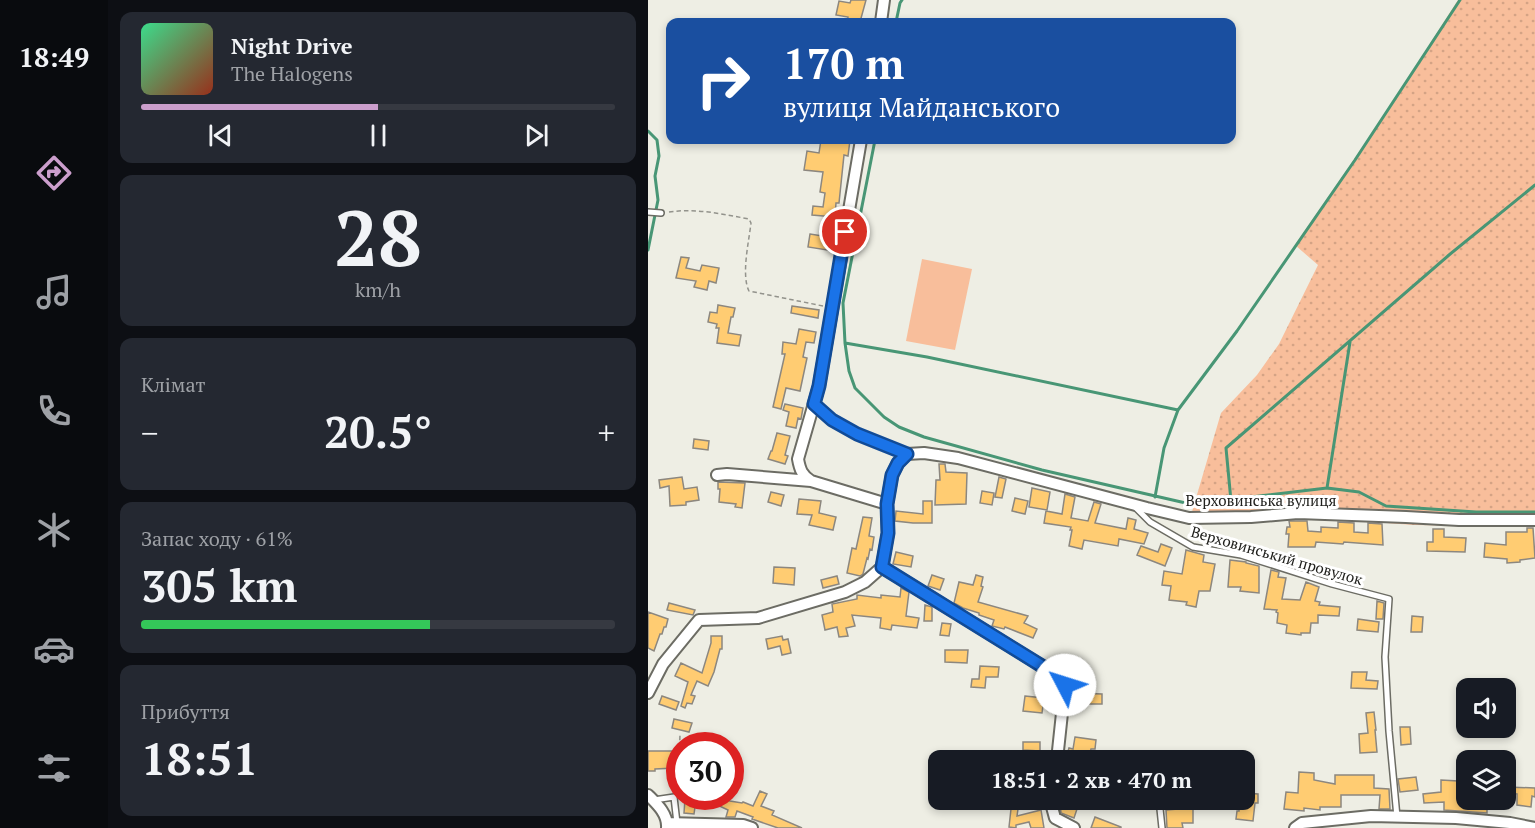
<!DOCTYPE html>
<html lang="uk">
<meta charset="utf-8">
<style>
:root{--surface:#171b24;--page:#242831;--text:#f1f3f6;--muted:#9ea1a6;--line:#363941;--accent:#cb9ecc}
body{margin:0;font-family:"PT Serif",serif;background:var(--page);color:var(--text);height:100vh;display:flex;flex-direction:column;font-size:22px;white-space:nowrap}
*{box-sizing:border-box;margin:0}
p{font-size:20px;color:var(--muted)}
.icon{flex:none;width:33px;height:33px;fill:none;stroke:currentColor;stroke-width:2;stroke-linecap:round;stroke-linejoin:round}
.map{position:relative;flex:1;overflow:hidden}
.side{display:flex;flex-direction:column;gap:12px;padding:12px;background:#0d0f14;width:540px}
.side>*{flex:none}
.guide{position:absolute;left:18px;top:18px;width:570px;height:126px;border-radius:12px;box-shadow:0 3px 9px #0003;background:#1a4fa0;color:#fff;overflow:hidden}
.controls{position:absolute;left:808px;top:678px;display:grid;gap:12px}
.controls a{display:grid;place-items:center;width:60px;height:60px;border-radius:12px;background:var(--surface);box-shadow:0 3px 9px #0003;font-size:30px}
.speed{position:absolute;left:18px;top:732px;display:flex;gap:12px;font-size:30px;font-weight:700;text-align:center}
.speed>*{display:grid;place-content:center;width:78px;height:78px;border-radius:50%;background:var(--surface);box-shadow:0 3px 9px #0003;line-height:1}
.speed .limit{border:9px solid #d22;background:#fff;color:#111}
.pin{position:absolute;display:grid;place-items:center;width:51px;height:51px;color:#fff;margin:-26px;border:3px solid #fff;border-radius:50%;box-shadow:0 2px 6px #0007}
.me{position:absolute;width:66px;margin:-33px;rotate:310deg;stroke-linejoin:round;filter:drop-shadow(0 0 4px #0008)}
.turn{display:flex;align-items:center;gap:21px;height:126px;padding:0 18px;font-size:27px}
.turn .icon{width:78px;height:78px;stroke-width:2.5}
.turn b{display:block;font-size:42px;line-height:51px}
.big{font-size:45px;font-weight:700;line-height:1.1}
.side .widget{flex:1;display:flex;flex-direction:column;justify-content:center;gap:9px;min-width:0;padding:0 21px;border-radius:12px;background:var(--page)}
.side .dial{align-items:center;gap:0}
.dial b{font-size:78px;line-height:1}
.song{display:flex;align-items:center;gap:18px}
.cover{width:72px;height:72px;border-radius:9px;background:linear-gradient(135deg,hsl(150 70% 55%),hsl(10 70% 35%))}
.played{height:6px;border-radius:3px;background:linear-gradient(90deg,var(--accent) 50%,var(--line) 50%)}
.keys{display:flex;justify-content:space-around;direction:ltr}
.heat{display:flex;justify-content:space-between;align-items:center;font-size:33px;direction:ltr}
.charge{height:9px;border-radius:4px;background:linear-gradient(90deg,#34c759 61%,var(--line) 0)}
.trip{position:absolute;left:280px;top:750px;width:327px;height:60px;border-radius:12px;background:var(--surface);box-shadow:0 3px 9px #0003;font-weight:700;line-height:60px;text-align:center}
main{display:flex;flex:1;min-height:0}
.tab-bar{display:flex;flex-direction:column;width:108px;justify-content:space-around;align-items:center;background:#090b0e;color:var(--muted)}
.tab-bar .icon{width:42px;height:42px}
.tab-bar .active{color:var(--accent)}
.tab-bar b{font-size:27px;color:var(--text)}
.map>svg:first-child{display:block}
.grass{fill:url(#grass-dots)}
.pitch{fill:#f8be9b}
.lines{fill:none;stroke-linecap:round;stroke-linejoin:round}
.stream{stroke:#489675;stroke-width:3}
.building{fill:#ffcc72;stroke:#8c877f;stroke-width:1.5}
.service-casing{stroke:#6c6c64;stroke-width:8}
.minor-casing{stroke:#6c6c64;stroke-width:14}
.path{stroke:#93938c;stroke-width:1.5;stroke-dasharray:4.5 3;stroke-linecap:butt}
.service{stroke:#fff;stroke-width:5}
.minor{stroke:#fff;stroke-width:10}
.route-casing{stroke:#114b97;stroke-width:15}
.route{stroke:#1a73e8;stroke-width:10}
.labels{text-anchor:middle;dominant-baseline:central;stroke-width:6;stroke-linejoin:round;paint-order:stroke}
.street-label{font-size:15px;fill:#20201d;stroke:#fff}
</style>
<main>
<nav class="tab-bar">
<b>18:49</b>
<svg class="icon active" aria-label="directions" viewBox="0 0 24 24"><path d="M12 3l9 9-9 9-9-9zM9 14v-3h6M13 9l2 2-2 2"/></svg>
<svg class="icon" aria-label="music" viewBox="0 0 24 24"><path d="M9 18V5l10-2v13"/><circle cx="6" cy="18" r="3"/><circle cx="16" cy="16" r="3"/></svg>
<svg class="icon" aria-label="phone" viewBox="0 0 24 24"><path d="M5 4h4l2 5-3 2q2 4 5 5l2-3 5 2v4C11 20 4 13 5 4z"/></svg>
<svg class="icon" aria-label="climate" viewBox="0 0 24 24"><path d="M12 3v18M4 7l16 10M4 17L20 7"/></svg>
<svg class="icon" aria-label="car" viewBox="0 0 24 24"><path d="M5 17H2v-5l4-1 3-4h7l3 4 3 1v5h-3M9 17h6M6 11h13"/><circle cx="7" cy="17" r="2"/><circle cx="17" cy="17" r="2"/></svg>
<svg class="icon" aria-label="filters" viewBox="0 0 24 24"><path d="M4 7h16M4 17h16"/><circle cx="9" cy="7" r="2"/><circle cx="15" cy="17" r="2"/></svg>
</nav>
<section class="side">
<div class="widget">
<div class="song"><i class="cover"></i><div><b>Night Drive</b><p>The Halogens</p></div></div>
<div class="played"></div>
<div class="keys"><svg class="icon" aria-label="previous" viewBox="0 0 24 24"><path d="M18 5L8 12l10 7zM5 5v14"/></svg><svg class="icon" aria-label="pause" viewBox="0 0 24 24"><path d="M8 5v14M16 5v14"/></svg><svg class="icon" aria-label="next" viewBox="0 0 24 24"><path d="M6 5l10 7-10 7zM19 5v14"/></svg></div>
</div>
<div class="widget dial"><b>28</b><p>km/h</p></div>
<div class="widget"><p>Клімат</p>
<div class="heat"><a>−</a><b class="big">20.5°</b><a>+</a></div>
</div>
<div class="widget"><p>Запас ходу · 61%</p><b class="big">305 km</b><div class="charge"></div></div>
<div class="widget"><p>Прибуття</p><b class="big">18:51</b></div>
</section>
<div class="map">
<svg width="887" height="828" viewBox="0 0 887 828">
<defs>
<pattern id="grass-dots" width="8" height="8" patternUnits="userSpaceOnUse" patternTransform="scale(1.5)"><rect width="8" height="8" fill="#f8be9b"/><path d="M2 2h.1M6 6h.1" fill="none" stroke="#d4a385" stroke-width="1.8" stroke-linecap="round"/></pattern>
</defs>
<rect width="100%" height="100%" fill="#eeeee4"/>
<path class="grass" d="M 810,0 L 887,0 L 887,527 L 766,525 L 669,518 L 541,522 L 573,413 L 609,375 L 631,344 L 670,265 L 647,245 L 736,116 Z"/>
<path class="pitch" d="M 274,259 L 324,269 L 307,350 L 258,341 Z"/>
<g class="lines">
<path class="stream" d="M 248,22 L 252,3 L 254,0
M 0,131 L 9,140 L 11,156 L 7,176 L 10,200 L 0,250
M 227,140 L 195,303 L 197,343 L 201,371 L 207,388 L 236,417 L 251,427 L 276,437 L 394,470 L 542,504 L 561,506 L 603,497 L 679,488 L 702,342
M 197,343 L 279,357 L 530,410
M 679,488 L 711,492 L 738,506 L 828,512 L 887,512
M 507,497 L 516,448 L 530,410 L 589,331 L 707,160 L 812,0
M 583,501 L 578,448 L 801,255 L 887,185"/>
</g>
<path class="building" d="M 203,0 L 218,0 L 212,22 L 199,22 L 200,17 L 188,15 L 191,1 L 202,3 Z
M 173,140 L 202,140 L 200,156 L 196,155 L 191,203 L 188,203 L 187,217 L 164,215 L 165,206 L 175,207 L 177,193 L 172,192 L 175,172 L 156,170 L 159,151 L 171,153 Z
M 162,234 L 181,237 L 179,250 L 160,247 Z
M 33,257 L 41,258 L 38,268 L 52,271 L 54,265 L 71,268 L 68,283 L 61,281 L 59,290 L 46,287 L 48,281 L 28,278 Z
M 70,305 L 87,308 L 85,317 L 83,317 L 80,333 L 93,335 L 91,346 L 69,343 L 71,328 L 68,328 L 69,324 L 60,322 L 62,312 L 69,313 Z
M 144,306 L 171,310 L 170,318 L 143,313 Z
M 151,329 L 168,332 L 166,343 L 158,342 L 155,357 L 159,358 L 152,391 L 138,388 L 133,409 L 125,407 L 137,354 L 134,354 L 135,342 L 148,344 Z
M 137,404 L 155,408 L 153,419 L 150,418 L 148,428 L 138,426 L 141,412 L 135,410 Z
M 129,433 L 142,436 L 137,455 L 140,456 L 137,464 L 120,459 L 123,451 L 124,451 Z
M 46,439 L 61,441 L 60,450 L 45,448 Z
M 291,464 L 297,464 L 298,472 L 319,473 L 318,504 L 287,505 L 288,480 L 292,480 Z
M 34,477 L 36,489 L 49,487 L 51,500 L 38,502 L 38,505 L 22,506 L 21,486 L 12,488 L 11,480 Z
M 351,477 L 358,479 L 354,498 L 347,497 Z
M 70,482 L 97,483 L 94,508 L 87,507 L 88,504 L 71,502 L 72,489 L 70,489 Z
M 384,488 L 402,492 L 399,510 L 381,507 Z
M 334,491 L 346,493 L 344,505 L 332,503 Z
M 123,492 L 136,495 L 133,506 L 120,502 Z
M 417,494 L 427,497 L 423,518 L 440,521 L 446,502 L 453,504 L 447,523 L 478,529 L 480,518 L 488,520 L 486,529 L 500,533 L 496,544 L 471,539 L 470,546 L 436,540 L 434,549 L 421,546 L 424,530 L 422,530 L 423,527 L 396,523 L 398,511 L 414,514 Z
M 367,498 L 380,501 L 377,514 L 364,511 Z
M 151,499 L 173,501 L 171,513 L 188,517 L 185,530 L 161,525 L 164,515 L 149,514 Z
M 275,501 L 284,501 L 284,523 L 265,523 L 247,521 L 248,511 L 275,514 Z
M 215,517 L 224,518 L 221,536 L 226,537 L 224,550 L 222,549 L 220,559 L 219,558 L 215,574 L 212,576 L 199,573 L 204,548 L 208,549 Z
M 641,521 L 659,521 L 660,531 L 673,532 L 673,527 L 690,528 L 690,522 L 706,523 L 706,532 L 720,533 L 720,523 L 734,524 L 735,545 L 696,542 L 695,544 L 668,542 L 667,547 L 640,547 L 641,534 L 638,534 L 639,527 L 642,527 Z
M 879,528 L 885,528 L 887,558 L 872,560 L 872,562 L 859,563 L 859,559 L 836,557 L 837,543 L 858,545 L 858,532 L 879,532 Z
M 785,529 L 796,529 L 796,537 L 818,538 L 817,552 L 779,551 L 779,542 L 785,542 Z
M 513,544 L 524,548 L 517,566 L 489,555 L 493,546 L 510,552 Z
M 538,550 L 556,555 L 555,562 L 567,564 L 562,591 L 551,591 L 548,607 L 538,605 L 539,602 L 521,600 L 523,586 L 514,585 L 516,571 L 534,574 Z
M 248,552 L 265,556 L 263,567 L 245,564 Z
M 582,560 L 598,562 L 598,563 L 611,566 L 611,593 L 592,591 L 593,587 L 580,587 Z
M 126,567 L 147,568 L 146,585 L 125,583 Z
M 623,570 L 631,572 L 630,577 L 638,578 L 634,599 L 652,600 L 658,582 L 671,587 L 667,601 L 672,602 L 671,605 L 692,607 L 691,616 L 670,615 L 670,623 L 663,623 L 662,633 L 653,633 L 653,635 L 638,633 L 639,625 L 629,623 L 630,613 L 628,612 L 629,610 L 616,609 Z
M 284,575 L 296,579 L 292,590 L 280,586 Z
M 328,575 L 335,577 L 333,586 L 335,587 L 330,602 L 380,616 L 376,623 L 389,629 L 385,638 L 357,627 L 356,629 L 344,626 L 346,620 L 331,615 L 331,613 L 315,608 L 306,603 L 311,582 L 325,585 Z
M 189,576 L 191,584 L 175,588 L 173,580 Z
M 253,588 L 261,592 L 258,616 L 271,618 L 269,628 L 244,625 L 243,630 L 232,628 L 233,618 L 204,615 L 207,626 L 198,628 L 200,636 L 191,637 L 189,627 L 177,630 L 174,615 L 185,612 L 184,604 L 209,599 L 209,595 L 233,598 L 233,595 L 252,597 Z
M 729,601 L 736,603 L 735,619 L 728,619 Z
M 21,603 L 47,610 L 45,615 L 19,610 Z
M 277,605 L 284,607 L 284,621 L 276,621 Z
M 0,612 L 20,619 L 18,627 L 16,627 L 14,634 L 12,634 L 6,651 L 0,648 Z
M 764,616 L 775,617 L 774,632 L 763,632 Z
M 710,619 L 731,622 L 730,632 L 709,630 Z
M 294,623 L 303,624 L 301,636 L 292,635 Z
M 63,636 L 74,636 L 74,649 L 72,649 L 66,672 L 60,686 L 49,681 L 43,695 L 47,696 L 44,704 L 39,703 L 37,708 L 33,706 L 40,682 L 27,676 L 33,663 L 54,673 L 63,643 Z
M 134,636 L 135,640 L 140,639 L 143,653 L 134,655 L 132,646 L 120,649 L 118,639 Z
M 297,650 L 320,650 L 319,663 L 297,662 Z
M 332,666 L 351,667 L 350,677 L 338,677 L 337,688 L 323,687 L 324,679 L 331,679 Z
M 704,672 L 719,672 L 718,680 L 730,681 L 729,689 L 703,688 Z
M 427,693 L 454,694 L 454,704 L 427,704 Z
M 14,696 L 31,702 L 28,710 L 11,704 Z
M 377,696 L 396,698 L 394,713 L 375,711 Z
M 726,712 L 728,730 L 727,730 L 729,752 L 712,753 L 711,734 L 720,733 L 718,713 Z
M 26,719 L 44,723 L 41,732 L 24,728 Z
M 752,727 L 762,727 L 763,744 L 753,745 Z
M 427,737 L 448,740 L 447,749 L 443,749 L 440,760 L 419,755 L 421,748 L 425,749 Z
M 375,742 L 392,742 L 392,751 L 375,750 Z
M 0,751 L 26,751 L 27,768 L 7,769 L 7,771 L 0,771 Z
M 651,772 L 666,773 L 666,780 L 687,784 L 687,775 L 726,775 L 726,788 L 741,789 L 742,809 L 731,809 L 732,795 L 693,795 L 693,807 L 672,807 L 672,810 L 656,808 L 656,811 L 636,809 L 638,792 L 650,793 Z
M 768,777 L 770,790 L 752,792 L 750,779 Z
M 793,780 L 810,781 L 810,782 L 815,783 L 815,787 L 819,787 L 819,803 L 839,803 L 839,813 L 796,810 L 796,802 L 776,803 L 775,794 L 793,792 Z
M 858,787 L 887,788 L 887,797 L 884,796 L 883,807 L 869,805 L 869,794 L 858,793 Z
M 112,791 L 119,794 L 113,806 L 126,811 L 124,815 L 154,828 L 130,828 L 104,819 L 105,817 L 89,811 L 87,817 L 78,817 L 80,810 L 67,804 L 71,796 L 73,796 L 82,801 L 94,803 L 95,802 L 105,806 Z
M 597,793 L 610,794 L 610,803 L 607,803 L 605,821 L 588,819 L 589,811 L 591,811 L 591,800 L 597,800 Z
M 37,799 L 48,800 L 46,814 L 36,813 Z
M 412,802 L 429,809 L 426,818 L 413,813 Z
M 363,809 L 370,809 L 369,816 L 393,810 L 396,828 L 383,828 L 381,822 L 368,825 L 368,828 L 361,827 Z
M 530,809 L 545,809 L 545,823 L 534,823 L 535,828 L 519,828 L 518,810 Z
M 447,817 L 473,827 L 473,828 L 443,828 Z"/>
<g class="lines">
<defs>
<path id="service" d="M 0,212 L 13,213
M 166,404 L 184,420 L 209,434 L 259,454
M 486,506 L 502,522 L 545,547 L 593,555 L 684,584 L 741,599 L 737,657 L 741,731 L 749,817
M 6,800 L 26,797 L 29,823
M 512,809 L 514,828"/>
<path id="minor" d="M 233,22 L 236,0
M 213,140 L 171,386 L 150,459 C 152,470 154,475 163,481 L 239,504
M 69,475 L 79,474 L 163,481
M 234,567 L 410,676 L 417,685 L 409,760
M 0,693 L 15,664 L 51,620 L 110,618 L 197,592 L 217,582 L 234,567 L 240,533 L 239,504 L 244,475 L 250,463 L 259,454 L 276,453 L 310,458 L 499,508 L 541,518 L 603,517 L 650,513 L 758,517 L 811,520 L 887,520
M 0,795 C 9,804 20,814 19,828
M 405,800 L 404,807 L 407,818 L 426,828
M 19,823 L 95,825 L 104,828
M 647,828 L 654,823 L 723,816 L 808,818 L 862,823 L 887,828"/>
</defs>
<use href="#service" class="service-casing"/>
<use href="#minor" class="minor-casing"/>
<path class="path" d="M 21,212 C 48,208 74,214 101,219 L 103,223 C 101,241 93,275 101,291 L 175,306
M 207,234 L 214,235
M 26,791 L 28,770 L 31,768 L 32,734"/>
<use href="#service" class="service"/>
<use href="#minor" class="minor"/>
</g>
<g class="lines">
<defs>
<path id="route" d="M 197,232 L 171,386 L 166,404 L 184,420 L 209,434 L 259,454 L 250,463 L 244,475 L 239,504 L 240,533 L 234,567 L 410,676 L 417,685"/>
</defs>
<use href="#route" class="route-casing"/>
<use href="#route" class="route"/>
</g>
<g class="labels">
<g class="street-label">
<text x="613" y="500">Верховинська вулиця</text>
<text transform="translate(629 555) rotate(16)">Верховинський провулок</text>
</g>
</g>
</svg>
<div class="controls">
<a><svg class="icon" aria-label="sound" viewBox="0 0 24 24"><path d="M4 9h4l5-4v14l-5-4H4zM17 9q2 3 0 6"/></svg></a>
<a><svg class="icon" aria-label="layers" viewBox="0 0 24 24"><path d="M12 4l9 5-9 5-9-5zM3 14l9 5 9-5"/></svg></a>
</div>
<div class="speed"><div class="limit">30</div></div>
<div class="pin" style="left:197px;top:232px;background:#d93025"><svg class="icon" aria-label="arrive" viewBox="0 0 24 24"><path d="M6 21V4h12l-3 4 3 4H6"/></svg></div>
<svg class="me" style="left:417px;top:685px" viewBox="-20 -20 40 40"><circle r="19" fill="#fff"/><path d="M0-13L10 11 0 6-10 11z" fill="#1a73e8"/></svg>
<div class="trip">18:51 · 2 хв · 470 m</div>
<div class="guide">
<div class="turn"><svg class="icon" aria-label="right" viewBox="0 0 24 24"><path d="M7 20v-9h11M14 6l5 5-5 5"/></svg><div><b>170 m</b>вулиця Майданського</div></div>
</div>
</div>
</main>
